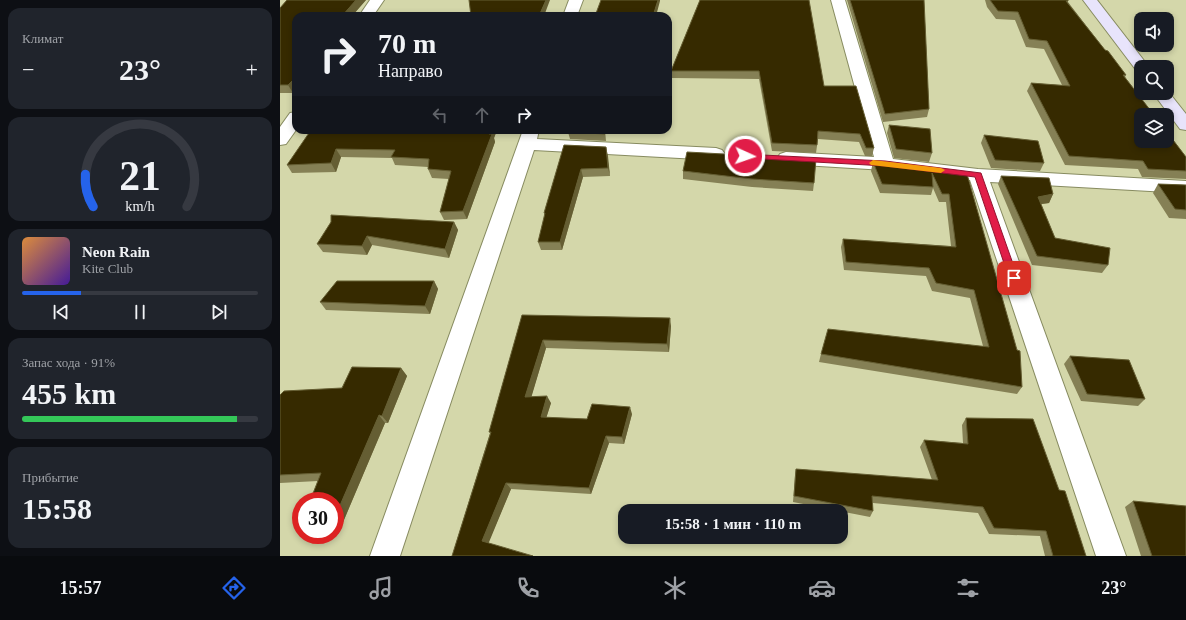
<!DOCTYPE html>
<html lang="ru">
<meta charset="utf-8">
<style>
:root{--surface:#171b24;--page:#20242c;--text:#f1f3f6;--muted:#9ea1a6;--line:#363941;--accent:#2563eb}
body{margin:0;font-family:Georgia,serif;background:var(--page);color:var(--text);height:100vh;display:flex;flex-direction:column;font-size:15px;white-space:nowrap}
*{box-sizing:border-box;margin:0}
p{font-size:13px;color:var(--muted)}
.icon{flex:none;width:22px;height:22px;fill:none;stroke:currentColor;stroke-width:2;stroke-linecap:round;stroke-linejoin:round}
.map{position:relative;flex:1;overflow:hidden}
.details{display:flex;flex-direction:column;gap:8px;padding:8px;background:#0d0f14;width:280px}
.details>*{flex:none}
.hud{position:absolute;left:12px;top:12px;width:380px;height:122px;border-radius:12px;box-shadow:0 2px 6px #0003;background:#171b24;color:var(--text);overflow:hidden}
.buttons{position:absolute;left:854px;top:12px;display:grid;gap:8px}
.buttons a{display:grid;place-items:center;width:40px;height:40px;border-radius:8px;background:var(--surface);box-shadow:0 2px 6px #0003;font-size:20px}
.speed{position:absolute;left:12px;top:492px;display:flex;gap:8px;font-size:20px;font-weight:700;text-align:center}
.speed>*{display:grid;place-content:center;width:52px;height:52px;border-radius:50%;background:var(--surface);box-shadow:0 2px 6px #0003;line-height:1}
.speed .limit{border:6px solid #d22;background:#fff;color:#111}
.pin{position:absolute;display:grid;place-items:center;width:34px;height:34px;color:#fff;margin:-17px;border-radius:8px;box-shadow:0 2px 6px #0006}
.me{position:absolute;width:44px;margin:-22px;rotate:93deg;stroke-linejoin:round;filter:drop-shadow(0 0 3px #0008)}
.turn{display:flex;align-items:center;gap:14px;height:84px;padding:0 20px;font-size:18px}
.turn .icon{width:52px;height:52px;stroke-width:2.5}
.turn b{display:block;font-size:28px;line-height:34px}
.lanes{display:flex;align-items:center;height:38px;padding:0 20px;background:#0003;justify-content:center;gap:20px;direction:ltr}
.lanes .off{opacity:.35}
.big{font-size:30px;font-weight:800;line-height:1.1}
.details .tile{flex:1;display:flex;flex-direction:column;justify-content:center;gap:6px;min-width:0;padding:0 14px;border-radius:12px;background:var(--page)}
.details .dial{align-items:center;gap:0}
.dial svg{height:104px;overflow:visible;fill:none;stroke:var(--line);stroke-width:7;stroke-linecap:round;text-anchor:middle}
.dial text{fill:var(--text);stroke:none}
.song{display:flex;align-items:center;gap:12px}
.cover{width:48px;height:48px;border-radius:6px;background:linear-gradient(135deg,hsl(30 70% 55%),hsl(260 70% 35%))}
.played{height:4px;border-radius:2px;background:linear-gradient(90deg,var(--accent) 25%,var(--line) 25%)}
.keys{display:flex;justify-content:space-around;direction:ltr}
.heat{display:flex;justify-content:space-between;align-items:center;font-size:22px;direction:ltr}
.charge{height:6px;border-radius:3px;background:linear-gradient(90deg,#34c759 91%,var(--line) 0)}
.trip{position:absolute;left:338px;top:504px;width:230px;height:40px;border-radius:12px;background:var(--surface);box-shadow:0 2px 6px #0003;font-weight:800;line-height:40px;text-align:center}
.tab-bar{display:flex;height:64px;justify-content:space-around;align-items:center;background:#090b0e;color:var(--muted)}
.tab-bar .icon{width:28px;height:28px}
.tab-bar .active{color:var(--accent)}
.tab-bar b{font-size:18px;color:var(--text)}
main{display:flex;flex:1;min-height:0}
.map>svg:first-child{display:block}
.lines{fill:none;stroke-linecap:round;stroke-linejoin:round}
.street-casing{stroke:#878b60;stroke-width:2}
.secondary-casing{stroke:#878b60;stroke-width:2}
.street{fill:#fff;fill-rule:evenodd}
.secondary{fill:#e8e4fb;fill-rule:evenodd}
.wall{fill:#858055}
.shaded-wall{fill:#655e33}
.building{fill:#362a00;stroke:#655e33}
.route{fill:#e11d48;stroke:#92132f}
.slow{fill:#f59e0b}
</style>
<main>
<section class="details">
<div class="tile"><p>Климат</p>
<div class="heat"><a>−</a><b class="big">23°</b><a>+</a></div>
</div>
<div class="tile dial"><svg viewBox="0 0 100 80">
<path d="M14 69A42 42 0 1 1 86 69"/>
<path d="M14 69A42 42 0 0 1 8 44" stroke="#2563eb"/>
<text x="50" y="56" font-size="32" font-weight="700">21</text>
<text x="50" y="72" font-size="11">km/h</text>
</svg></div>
<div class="tile">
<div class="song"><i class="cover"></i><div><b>Neon Rain</b><p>Kite Club</p></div></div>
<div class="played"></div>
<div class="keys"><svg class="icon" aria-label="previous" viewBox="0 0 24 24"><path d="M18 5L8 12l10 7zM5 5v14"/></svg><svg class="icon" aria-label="pause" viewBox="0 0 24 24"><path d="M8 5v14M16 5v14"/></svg><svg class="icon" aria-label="next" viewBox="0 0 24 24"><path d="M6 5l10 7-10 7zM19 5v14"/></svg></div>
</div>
<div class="tile"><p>Запас хода · 91%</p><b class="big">455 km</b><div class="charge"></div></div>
<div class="tile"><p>Прибытие</p><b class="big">15:58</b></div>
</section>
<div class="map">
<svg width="906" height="556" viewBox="0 0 906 556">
<rect width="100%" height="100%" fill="#d4d7aa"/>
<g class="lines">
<defs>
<path id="street" d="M 90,0 L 104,0 L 93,16 L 79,16 Z
M 289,0 L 303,0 L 297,16 L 283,16 Z
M 551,0 L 565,0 L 613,159 L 698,169 L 906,181 L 906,193 L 710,182 L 846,556 L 816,556 L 690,180 L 605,170 L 506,164 L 500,162 L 497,158 L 500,154 L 506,152 L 594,157 Z
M 16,112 L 16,130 L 6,144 L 0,145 L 0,127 L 10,113 Z
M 243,130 L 259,130 L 257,139 L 436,148 L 442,150 L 445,154 L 442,158 L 436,160 L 254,150 L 120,556 L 90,556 Z"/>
<path id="secondary" d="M 803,0 L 817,0 L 869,67 L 861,67 L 861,72 L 856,70 Z
M 887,90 L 906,114 L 906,130 L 900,129 L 873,93 L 887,93 Z"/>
</defs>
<use href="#street" class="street-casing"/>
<use href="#secondary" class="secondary-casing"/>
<use href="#street" class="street"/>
<use href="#secondary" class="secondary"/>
</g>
<path class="wall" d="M 7,0 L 86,0 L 72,16 L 16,16 L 16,89 L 13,93 L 0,93 L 0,8 Z
M 420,0 L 544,86 L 594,148 L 592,156 L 585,156 L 579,142 L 538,139 L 536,153 L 492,151 L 479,79 L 392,78 L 391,71 Z
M 567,0 L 644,0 L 649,109 L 647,117 L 603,122 Z
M 705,0 L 788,0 L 788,2 L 825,50 L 846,75 L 845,77 L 906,157 L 906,179 L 862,177 L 858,169 L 785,165 L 747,91 L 751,83 L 782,85 L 764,49 L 746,47 L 735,20 L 716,19 L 707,7 Z
M 609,125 L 652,153 L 649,162 L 614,158 L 607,133 Z
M 30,130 L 217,130 L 214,138 L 215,142 L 187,219 L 164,220 L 160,212 L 169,179 L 152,178 L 148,169 L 148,167 L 115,165 L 112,158 L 61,157 L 56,172 L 12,173 L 7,165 L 31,131 Z
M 325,130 L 326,141 L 290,139 L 288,132 Z
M 704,135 L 764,163 L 760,171 L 711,168 L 701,143 Z
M 284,145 L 326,147 L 330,176 L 303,177 L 282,250 L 261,250 L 258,242 L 265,216 L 264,213 Z
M 593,162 L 687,174 L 742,387 L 737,394 L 539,362 L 541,354 L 703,346 L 690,298 L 652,291 L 646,276 L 564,270 L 561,247 L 563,239 L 671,246 L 666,202 L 659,202 L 653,188 L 651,195 L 600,193 L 591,171 Z
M 403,171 L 534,183 L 533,191 L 472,187 L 403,179 Z
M 721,176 L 773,194 L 769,203 L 761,204 L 775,238 L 828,265 L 822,273 L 752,265 L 718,184 Z
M 878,184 L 906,185 L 906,219 L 889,218 L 873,193 Z
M 174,222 L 178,230 L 169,258 L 92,245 L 87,255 L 43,252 L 37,244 Z
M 154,281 L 158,289 L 150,314 L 46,310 L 40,302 Z
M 242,315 L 391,326 L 389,352 L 266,348 L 251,397 L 271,403 L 266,418 L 307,419 L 352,414 L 344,444 L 329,443 L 311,494 L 231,489 L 208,543 L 172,556 L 210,433 L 209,432 Z
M 790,356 L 865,399 L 858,406 L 801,401 L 784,364 Z
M 121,368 L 127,376 L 108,423 L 105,423 L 58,534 L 55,534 L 55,501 L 38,481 L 0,483 L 0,395 L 62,388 Z
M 686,418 L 779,490 L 806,556 L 765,556 L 760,536 L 709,534 L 698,513 L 593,503 L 593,511 L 590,517 L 513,502 L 515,475 L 516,469 L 652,480 L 640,447 L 644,440 L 683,443 L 682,425 Z
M 853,501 L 906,556 L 861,556 L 845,507 Z
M 26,535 L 42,535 L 28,536 Z"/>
<path class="shaded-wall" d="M 76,0 L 86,0 L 72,16 L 62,16 Z
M 266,0 L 270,0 L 264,16 L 259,16 Z
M 378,0 L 380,0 L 380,1 L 376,16 L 373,16 Z
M 16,77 L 16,89 L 13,93 L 8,85 Z
M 211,130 L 217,130 L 214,138 L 215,142 L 187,219 L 183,211 Z
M 326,147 L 328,156 L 330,176 L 328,168 Z
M 56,149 L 61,157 L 56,172 L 51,163 Z
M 301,169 L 303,177 L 282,250 L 280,242 Z
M 773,194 L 769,203 L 754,205 L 758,197 Z
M 174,222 L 178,230 L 169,258 L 165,249 Z
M 87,236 L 92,245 L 87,255 L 82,246 Z
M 154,281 L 158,289 L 150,314 L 145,306 Z
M 390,318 L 391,326 L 389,352 L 387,344 Z
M 263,340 L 266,348 L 249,405 L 245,397 Z
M 121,368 L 127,376 L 108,423 L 102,416 Z
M 267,396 L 271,403 L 264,425 L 261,417 Z
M 350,407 L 352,414 L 344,444 L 342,437 Z
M 99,415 L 105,423 L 58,534 L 55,531 L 55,517 Z
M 326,436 L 329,443 L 311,494 L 309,488 Z
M 226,483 L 231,489 L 207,547 L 202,541 Z"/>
<path class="building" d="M 7,0 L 76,0 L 62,16 L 16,16 L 16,77 L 8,85 L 0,85 L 0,8 Z
M 189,0 L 266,0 L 259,16 L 191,16 Z
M 321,0 L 378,0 L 373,16 L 315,16 Z
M 420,0 L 529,0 L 544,86 L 576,86 L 594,148 L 586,148 L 580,134 L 538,131 L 537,145 L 492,143 L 479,71 L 391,71 Z
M 570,0 L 644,0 L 649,109 L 605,114 Z
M 710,0 L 788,0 L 788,1 L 786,1 L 825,50 L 828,51 L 846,75 L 843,75 L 874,115 L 861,115 L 861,141 L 887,141 L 887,132 L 906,157 L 906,171 L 868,169 L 863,161 L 789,156 L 751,83 L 790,86 L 767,41 L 749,39 L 738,12 L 718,11 Z
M 609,125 L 650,129 L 652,153 L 616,149 Z
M 31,130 L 211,130 L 209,134 L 212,134 L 183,211 L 160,212 L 171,171 L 148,169 L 149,159 L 111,157 L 115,150 L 56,149 L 51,163 L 7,165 Z
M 289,130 L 325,130 L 325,134 L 288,132 Z
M 704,135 L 758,141 L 764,163 L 715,160 Z
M 284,145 L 326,147 L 328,168 L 301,169 L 280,242 L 258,242 L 265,213 L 264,213 Z
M 407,152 L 536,159 L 534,183 L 472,179 L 403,171 Z
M 593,162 L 652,168 L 652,170 L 687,174 L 737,350 L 740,351 L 742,387 L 541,354 L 548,329 L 709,347 L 694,290 L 656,283 L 649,268 L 566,262 L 563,239 L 676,247 L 669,194 L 662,194 L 652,173 L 653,187 L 602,184 Z
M 721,176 L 769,178 L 773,194 L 758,197 L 775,238 L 830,248 L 828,265 L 757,256 Z
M 878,184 L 906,185 L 906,210 L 895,209 Z
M 51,215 L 174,222 L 165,249 L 87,236 L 82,246 L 37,244 L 51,222 Z
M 57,281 L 154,281 L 145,306 L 40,302 Z
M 242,315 L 390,318 L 387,344 L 263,340 L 245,397 L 267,396 L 261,417 L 307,419 L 312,404 L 350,407 L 342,437 L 326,436 L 309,488 L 226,483 L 202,541 L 253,556 L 172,556 L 211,432 L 209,432 Z
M 790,356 L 849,360 L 865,399 L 807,394 Z
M 72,367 L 121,368 L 102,416 L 99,415 L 55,517 L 55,501 L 30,501 L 41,473 L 0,475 L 0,395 L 4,391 L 62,388 Z
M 686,418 L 753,419 L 779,490 L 785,491 L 806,556 L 773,556 L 766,531 L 714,528 L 703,507 L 592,496 L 593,511 L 514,496 L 516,469 L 658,480 L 644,440 L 688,444 Z
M 853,501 L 906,506 L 906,556 L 872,556 Z"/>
<path class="route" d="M 462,154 L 605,161 L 701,173 L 738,278 L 734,281 L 729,278 L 695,177 L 605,166 L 465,158 L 462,158 Z"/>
<path class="slow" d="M 593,160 L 661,168 L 665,170 L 661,173 L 591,165 L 589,163 Z"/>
</svg>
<div class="buttons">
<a><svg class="icon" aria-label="sound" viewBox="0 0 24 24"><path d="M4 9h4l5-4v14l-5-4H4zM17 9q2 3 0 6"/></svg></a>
<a><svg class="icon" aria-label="search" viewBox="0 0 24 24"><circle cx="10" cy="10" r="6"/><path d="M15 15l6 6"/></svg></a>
<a><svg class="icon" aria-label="layers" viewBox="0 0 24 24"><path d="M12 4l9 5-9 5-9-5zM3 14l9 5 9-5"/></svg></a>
</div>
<div class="speed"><div class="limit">30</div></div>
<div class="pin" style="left:734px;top:278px;background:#d93025"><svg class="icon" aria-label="arrive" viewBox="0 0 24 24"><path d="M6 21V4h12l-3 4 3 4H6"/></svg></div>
<svg class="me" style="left:465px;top:156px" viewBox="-20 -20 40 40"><circle r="17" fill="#e11d48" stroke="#fff" stroke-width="3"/><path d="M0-11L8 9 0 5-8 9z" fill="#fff"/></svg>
<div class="trip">15:58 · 1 мин · 110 m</div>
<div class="hud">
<div class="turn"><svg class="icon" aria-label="right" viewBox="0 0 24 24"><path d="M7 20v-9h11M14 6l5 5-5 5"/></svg><div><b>70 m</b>Направо</div></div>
<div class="lanes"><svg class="icon off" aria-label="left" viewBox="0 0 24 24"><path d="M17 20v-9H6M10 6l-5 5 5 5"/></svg><svg class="icon off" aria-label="ahead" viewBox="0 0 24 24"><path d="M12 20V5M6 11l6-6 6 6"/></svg><svg class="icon" aria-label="right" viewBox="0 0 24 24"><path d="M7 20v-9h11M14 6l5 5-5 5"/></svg></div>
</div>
</div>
</main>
<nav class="tab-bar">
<b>15:57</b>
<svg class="icon active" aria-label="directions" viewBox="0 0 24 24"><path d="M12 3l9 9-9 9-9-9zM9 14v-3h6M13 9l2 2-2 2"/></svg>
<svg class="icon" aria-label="music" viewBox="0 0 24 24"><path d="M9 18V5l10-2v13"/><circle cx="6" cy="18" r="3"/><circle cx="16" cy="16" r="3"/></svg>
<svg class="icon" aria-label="phone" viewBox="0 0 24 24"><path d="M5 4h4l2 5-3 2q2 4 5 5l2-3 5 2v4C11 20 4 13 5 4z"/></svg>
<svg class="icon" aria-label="climate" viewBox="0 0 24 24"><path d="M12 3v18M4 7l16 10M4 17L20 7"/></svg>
<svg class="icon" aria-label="car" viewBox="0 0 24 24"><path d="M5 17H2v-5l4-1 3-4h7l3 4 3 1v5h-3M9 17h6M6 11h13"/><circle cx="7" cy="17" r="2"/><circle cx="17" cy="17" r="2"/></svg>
<svg class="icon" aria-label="filters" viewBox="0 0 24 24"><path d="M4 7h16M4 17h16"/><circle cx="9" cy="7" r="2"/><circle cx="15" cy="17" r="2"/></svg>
<b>23°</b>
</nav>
